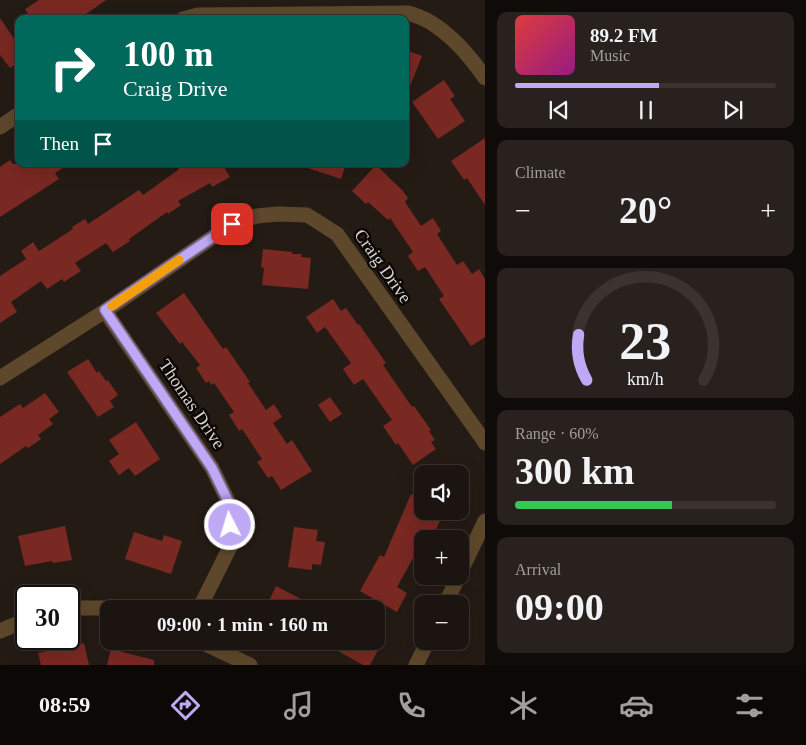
<!DOCTYPE html>
<meta charset="utf-8">
<style>
:root{--surface:#1c1410;--page:#29211e;--text:#f1f3f6;--muted:#a09e9f;--line:#3a3330;--accent:#bfa8f4}
body{margin:0;font-family:"Times New Roman",serif;background:var(--page);color:var(--text);height:100vh;display:flex;flex-direction:column;font-size:19px;white-space:nowrap}
*{box-sizing:border-box;margin:0}
p{font-size:16px;color:var(--muted)}
.icon{flex:none;width:28px;height:28px;fill:none;stroke:currentColor;stroke-width:2;stroke-linecap:round;stroke-linejoin:round}
.map{position:relative;flex:1;overflow:hidden}
.sheet{display:flex;flex-direction:column;gap:12px;padding:12px;background:#0f0b09;width:321px}
.sheet>*{flex:none}
.banner{position:absolute;left:15px;top:15px;width:394px;height:152px;border-radius:10px;box-shadow:0 5px 20px #0002,0 0 0 1px var(--line);background:#00695c;color:#fff;overflow:hidden}
.fabs{position:absolute;left:414px;top:465px;display:grid;gap:10px}
.fabs a{display:grid;place-items:center;width:55px;height:55px;border-radius:10px;background:var(--surface);box-shadow:0 5px 20px #0002,0 0 0 1px var(--line);font-size:25px}
.speed{position:absolute;left:15px;top:585px;display:flex;gap:10px;font-size:25px;font-weight:700;text-align:center}
.speed>*{display:grid;place-content:center;width:65px;height:65px;border-radius:50%;background:var(--surface);box-shadow:0 5px 20px #0002,0 0 0 1px var(--line);line-height:1}
.speed .limit{border:2px solid #111;border-radius:8px;background:#fff;color:#111}
.pin{position:absolute;display:grid;place-items:center;width:42px;height:42px;color:#fff;margin:-21px;border-radius:10px;box-shadow:0 2px 8px #0006}
.me{position:absolute;width:55px;margin:-28px;rotate:355deg;stroke-linejoin:round;filter:drop-shadow(0 0 4px #0008)}
.turn{display:flex;align-items:center;gap:18px;height:105px;padding:0 25px;font-size:22px}
.turn .icon{width:65px;height:65px;stroke-width:2.5}
.turn b{display:block;font-size:35px;line-height:42px}
.then{display:flex;align-items:center;height:48px;padding:0 25px;background:#0003;gap:10px;font-size:19px}
.big{font-size:38px;font-weight:800;line-height:1.1}
.sheet .tile{flex:1;display:flex;flex-direction:column;justify-content:center;gap:8px;min-width:0;padding:0 18px;border-radius:10px;background:var(--page)}
.sheet .dial{align-items:center;gap:0}
.dial svg{height:130px;overflow:visible;fill:none;stroke:var(--line);stroke-width:7;stroke-linecap:round;text-anchor:middle}
.dial text{fill:var(--text);stroke:none}
.song{display:flex;align-items:center;gap:15px}
.cover{width:60px;height:60px;border-radius:8px;background:linear-gradient(135deg,hsl(0 70% 55%),hsl(310 70% 35%))}
.played{height:5px;border-radius:2px;background:linear-gradient(90deg,var(--accent) 55%,var(--line) 55%)}
.keys{display:flex;justify-content:space-around;direction:ltr}
.heat{display:flex;justify-content:space-between;align-items:center;font-size:28px;direction:ltr}
.charge{height:8px;border-radius:4px;background:linear-gradient(90deg,#34c759 60%,var(--line) 0)}
.trip{position:absolute;left:100px;top:600px;width:285px;height:50px;border-radius:10px;background:var(--surface);box-shadow:0 5px 20px #0002,0 0 0 1px var(--line);font-weight:800;line-height:50px;text-align:center}
.dock{display:flex;height:80px;justify-content:space-around;align-items:center;background:#0b0806;color:var(--muted)}
.dock .icon{width:35px;height:35px}
.dock .active{color:var(--accent)}
.dock b{font-size:22px;color:var(--text)}
main{display:flex;flex:1;min-height:0}
.map>svg:first-child{display:block}
.building{fill:#792822}
.lines{fill:none;stroke-linecap:round;stroke-linejoin:round}
.minor{stroke:#5e482c;stroke-width:15}
.route-casing{stroke:#7c6d9f;stroke-width:12}
.route{stroke:#bfa8f4;stroke-width:9}
.slow{stroke:#f59e0b;stroke-width:9}
.labels{text-anchor:middle;dominant-baseline:central;stroke-width:5;stroke-linejoin:round;paint-order:stroke}
.street-label{font-size:18px;fill:#dad2ce;stroke:#0b0705}
</style>
<main>
<div class="map">
<svg width="485" height="665" viewBox="0 0 485 665">
<rect width="100%" height="100%" fill="#251b15"/>
<path class="building" d="M 39,0 L 106,0 L 79,19 L 31,19 L 25,9 Z
M 0,18 L 19,46 L 19,62 L 10,68 L 0,55 Z
M 405,50 L 422,56 L 406,96 L 405,96 Z
M 444,80 L 455,96 L 450,99 L 465,121 L 438,139 L 412,102 Z
M 485,138 L 485,205 L 467,178 L 464,180 L 451,161 Z
M 10,160 L 13,164 L 69,164 L 55,173 L 59,179 L 0,217 L 0,167 Z
M 187,164 L 222,164 L 230,177 L 212,187 L 210,183 L 178,201 L 181,205 L 168,214 L 167,212 L 129,239 L 130,241 L 113,252 L 106,243 L 75,263 L 81,271 L 64,282 L 62,279 L 47,289 L 41,281 L 11,302 L 17,312 L 0,323 L 0,276 L 26,259 L 21,251 L 33,242 L 39,251 L 73,229 L 72,227 L 85,219 L 88,224 L 139,190 L 143,195 L 178,170 L 178,169 Z
M 302,164 L 346,164 L 341,179 L 302,166 Z
M 376,165 L 402,190 L 408,198 L 405,202 L 421,226 L 433,218 L 441,231 L 437,234 L 457,265 L 463,261 L 472,274 L 479,269 L 485,279 L 485,337 L 471,346 L 439,299 L 444,296 L 425,267 L 418,271 L 408,256 L 413,252 L 390,218 L 388,220 L 368,202 L 366,204 L 352,191 Z
M 263,249 L 292,252 L 292,254 L 302,254 L 301,257 L 311,258 L 308,289 L 262,285 L 264,268 L 261,267 Z
M 184,293 L 223,349 L 226,347 L 250,382 L 248,383 L 266,410 L 274,404 L 282,417 L 273,423 L 287,444 L 292,440 L 312,471 L 281,490 L 272,476 L 268,478 L 257,462 L 262,459 L 242,429 L 239,431 L 229,415 L 234,412 L 214,383 L 211,385 L 209,381 L 206,383 L 196,368 L 200,365 L 182,342 L 180,344 L 156,313 Z
M 333,299 L 341,311 L 346,308 L 358,325 L 359,324 L 386,363 L 383,365 L 412,407 L 414,406 L 431,430 L 429,431 L 435,440 L 431,442 L 436,449 L 413,465 L 398,443 L 396,445 L 383,426 L 392,420 L 363,379 L 354,385 L 343,369 L 351,363 L 325,327 L 317,333 L 306,317 Z
M 88,359 L 97,373 L 99,371 L 106,381 L 108,380 L 118,395 L 110,401 L 114,407 L 98,417 L 67,372 Z
M 45,393 L 59,412 L 49,419 L 53,424 L 38,435 L 41,439 L 28,448 L 26,446 L 0,464 L 0,417 L 20,404 L 23,408 Z
M 330,397 L 342,414 L 330,422 L 318,405 Z
M 136,422 L 160,459 L 135,476 L 129,468 L 119,475 L 109,461 L 119,454 L 109,440 Z
M 411,494 L 422,499 L 422,511 L 444,511 L 432,539 L 422,539 L 422,553 L 417,551 L 397,587 L 407,593 L 397,612 L 360,591 L 380,555 L 384,557 Z
M 65,526 L 72,560 L 53,563 L 52,561 L 25,566 L 18,536 Z
M 294,527 L 318,530 L 316,541 L 325,542 L 321,565 L 312,564 L 312,570 L 288,567 Z
M 134,532 L 162,541 L 164,535 L 182,541 L 171,574 L 125,559 Z
M 276,586 L 320,609 L 265,609 Z
M 320,641 L 383,641 L 370,665 L 363,665 Z
M 84,643 L 89,665 L 41,665 L 38,653 Z
M 111,649 L 154,660 L 154,665 L 107,665 Z"/>
<g class="lines">
<path class="minor" d="M 183,19 L 198,15 L 408,13 C 415,15 423,18 430,22 C 453,36 470,56 485,78
M 0,127 L 19,114
M 105,311 L 212,468 L 230,505 L 231,545 L 199,609
M 0,378 L 105,311 L 232,224 L 257,216 L 278,214 L 307,215 L 337,234 L 484,441 L 485,443
M 460,573 L 485,521
M 445,604 L 459,576
M 69,608 L 118,608 L 121,609
M 0,631 L 26,620
M 199,641 L 250,665
M 416,665 L 428,641"/>
</g>
<g class="lines">
<defs>
<path id="route" d="M 230,525 L 230,505 L 212,468 L 105,310 L 232,224"/>
</defs>
<use href="#route" class="route-casing"/>
<use href="#route" class="route"/>
<path class="slow" d="M 112,306 L 179,260"/>
</g>
<g class="labels">
<g class="street-label">
<text transform="translate(383 266) rotate(55)">Craig Drive</text>
<text transform="translate(192 404) rotate(56)">Thomas Drive</text>
</g>
</g>
</svg>
<div class="fabs">
<a><svg class="icon" aria-label="sound" viewBox="0 0 24 24"><path d="M4 9h4l5-4v14l-5-4H4zM17 9q2 3 0 6"/></svg></a>
<a>+</a>
<a>−</a>
</div>
<div class="speed"><div class="limit">30</div></div>
<div class="pin" style="left:232px;top:224px;background:#d93025"><svg class="icon" aria-label="arrive" viewBox="0 0 24 24"><path d="M6 21V4h12l-3 4 3 4H6"/></svg></div>
<svg class="me" style="left:230px;top:525px" viewBox="-20 -20 40 40"><circle r="17" fill="#bfa8f4" stroke="#fff" stroke-width="3"/><path d="M0-11L8 9 0 5-8 9z" fill="#fff"/></svg>
<div class="trip">09:00 · 1 min · 160 m</div>
<div class="banner">
<div class="turn"><svg class="icon" aria-label="right" viewBox="0 0 24 24"><path d="M7 20v-9h11M14 6l5 5-5 5"/></svg><div><b>100 m</b>Craig Drive</div></div>
<div class="then">Then<svg class="icon" aria-label="arrive" viewBox="0 0 24 24"><path d="M6 21V4h12l-3 4 3 4H6"/></svg></div>
</div>
</div>
<section class="sheet">
<div class="tile">
<div class="song"><i class="cover"></i><div><b>89.2 FM</b><p>Music</p></div></div>
<div class="played"></div>
<div class="keys"><svg class="icon" aria-label="previous" viewBox="0 0 24 24"><path d="M18 5L8 12l10 7zM5 5v14"/></svg><svg class="icon" aria-label="pause" viewBox="0 0 24 24"><path d="M8 5v14M16 5v14"/></svg><svg class="icon" aria-label="next" viewBox="0 0 24 24"><path d="M6 5l10 7-10 7zM19 5v14"/></svg></div>
</div>
<div class="tile"><p>Climate</p>
<div class="heat"><a>−</a><b class="big">20°</b><a>+</a></div>
</div>
<div class="tile dial"><svg viewBox="0 0 100 80">
<path d="M14 69A42 42 0 1 1 86 69"/>
<path d="M14 69A42 42 0 0 1 9 41" stroke="#bfa8f4"/>
<text x="50" y="56" font-size="32" font-weight="700">23</text>
<text x="50" y="72" font-size="11">km/h</text>
</svg></div>
<div class="tile"><p>Range · 60%</p><b class="big">300 km</b><div class="charge"></div></div>
<div class="tile"><p>Arrival</p><b class="big">09:00</b></div>
</section>
</main>
<nav class="dock">
<b>08:59</b>
<svg class="icon active" aria-label="directions" viewBox="0 0 24 24"><path d="M12 3l9 9-9 9-9-9zM9 14v-3h6M13 9l2 2-2 2"/></svg>
<svg class="icon" aria-label="music" viewBox="0 0 24 24"><path d="M9 18V5l10-2v13"/><circle cx="6" cy="18" r="3"/><circle cx="16" cy="16" r="3"/></svg>
<svg class="icon" aria-label="phone" viewBox="0 0 24 24"><path d="M5 4h4l2 5-3 2q2 4 5 5l2-3 5 2v4C11 20 4 13 5 4z"/></svg>
<svg class="icon" aria-label="climate" viewBox="0 0 24 24"><path d="M12 3v18M4 7l16 10M4 17L20 7"/></svg>
<svg class="icon" aria-label="car" viewBox="0 0 24 24"><path d="M5 17H2v-5l4-1 3-4h7l3 4 3 1v5h-3M9 17h6M6 11h13"/><circle cx="7" cy="17" r="2"/><circle cx="17" cy="17" r="2"/></svg>
<svg class="icon" aria-label="filters" viewBox="0 0 24 24"><path d="M4 7h16M4 17h16"/><circle cx="9" cy="7" r="2"/><circle cx="15" cy="17" r="2"/></svg>
</nav>
